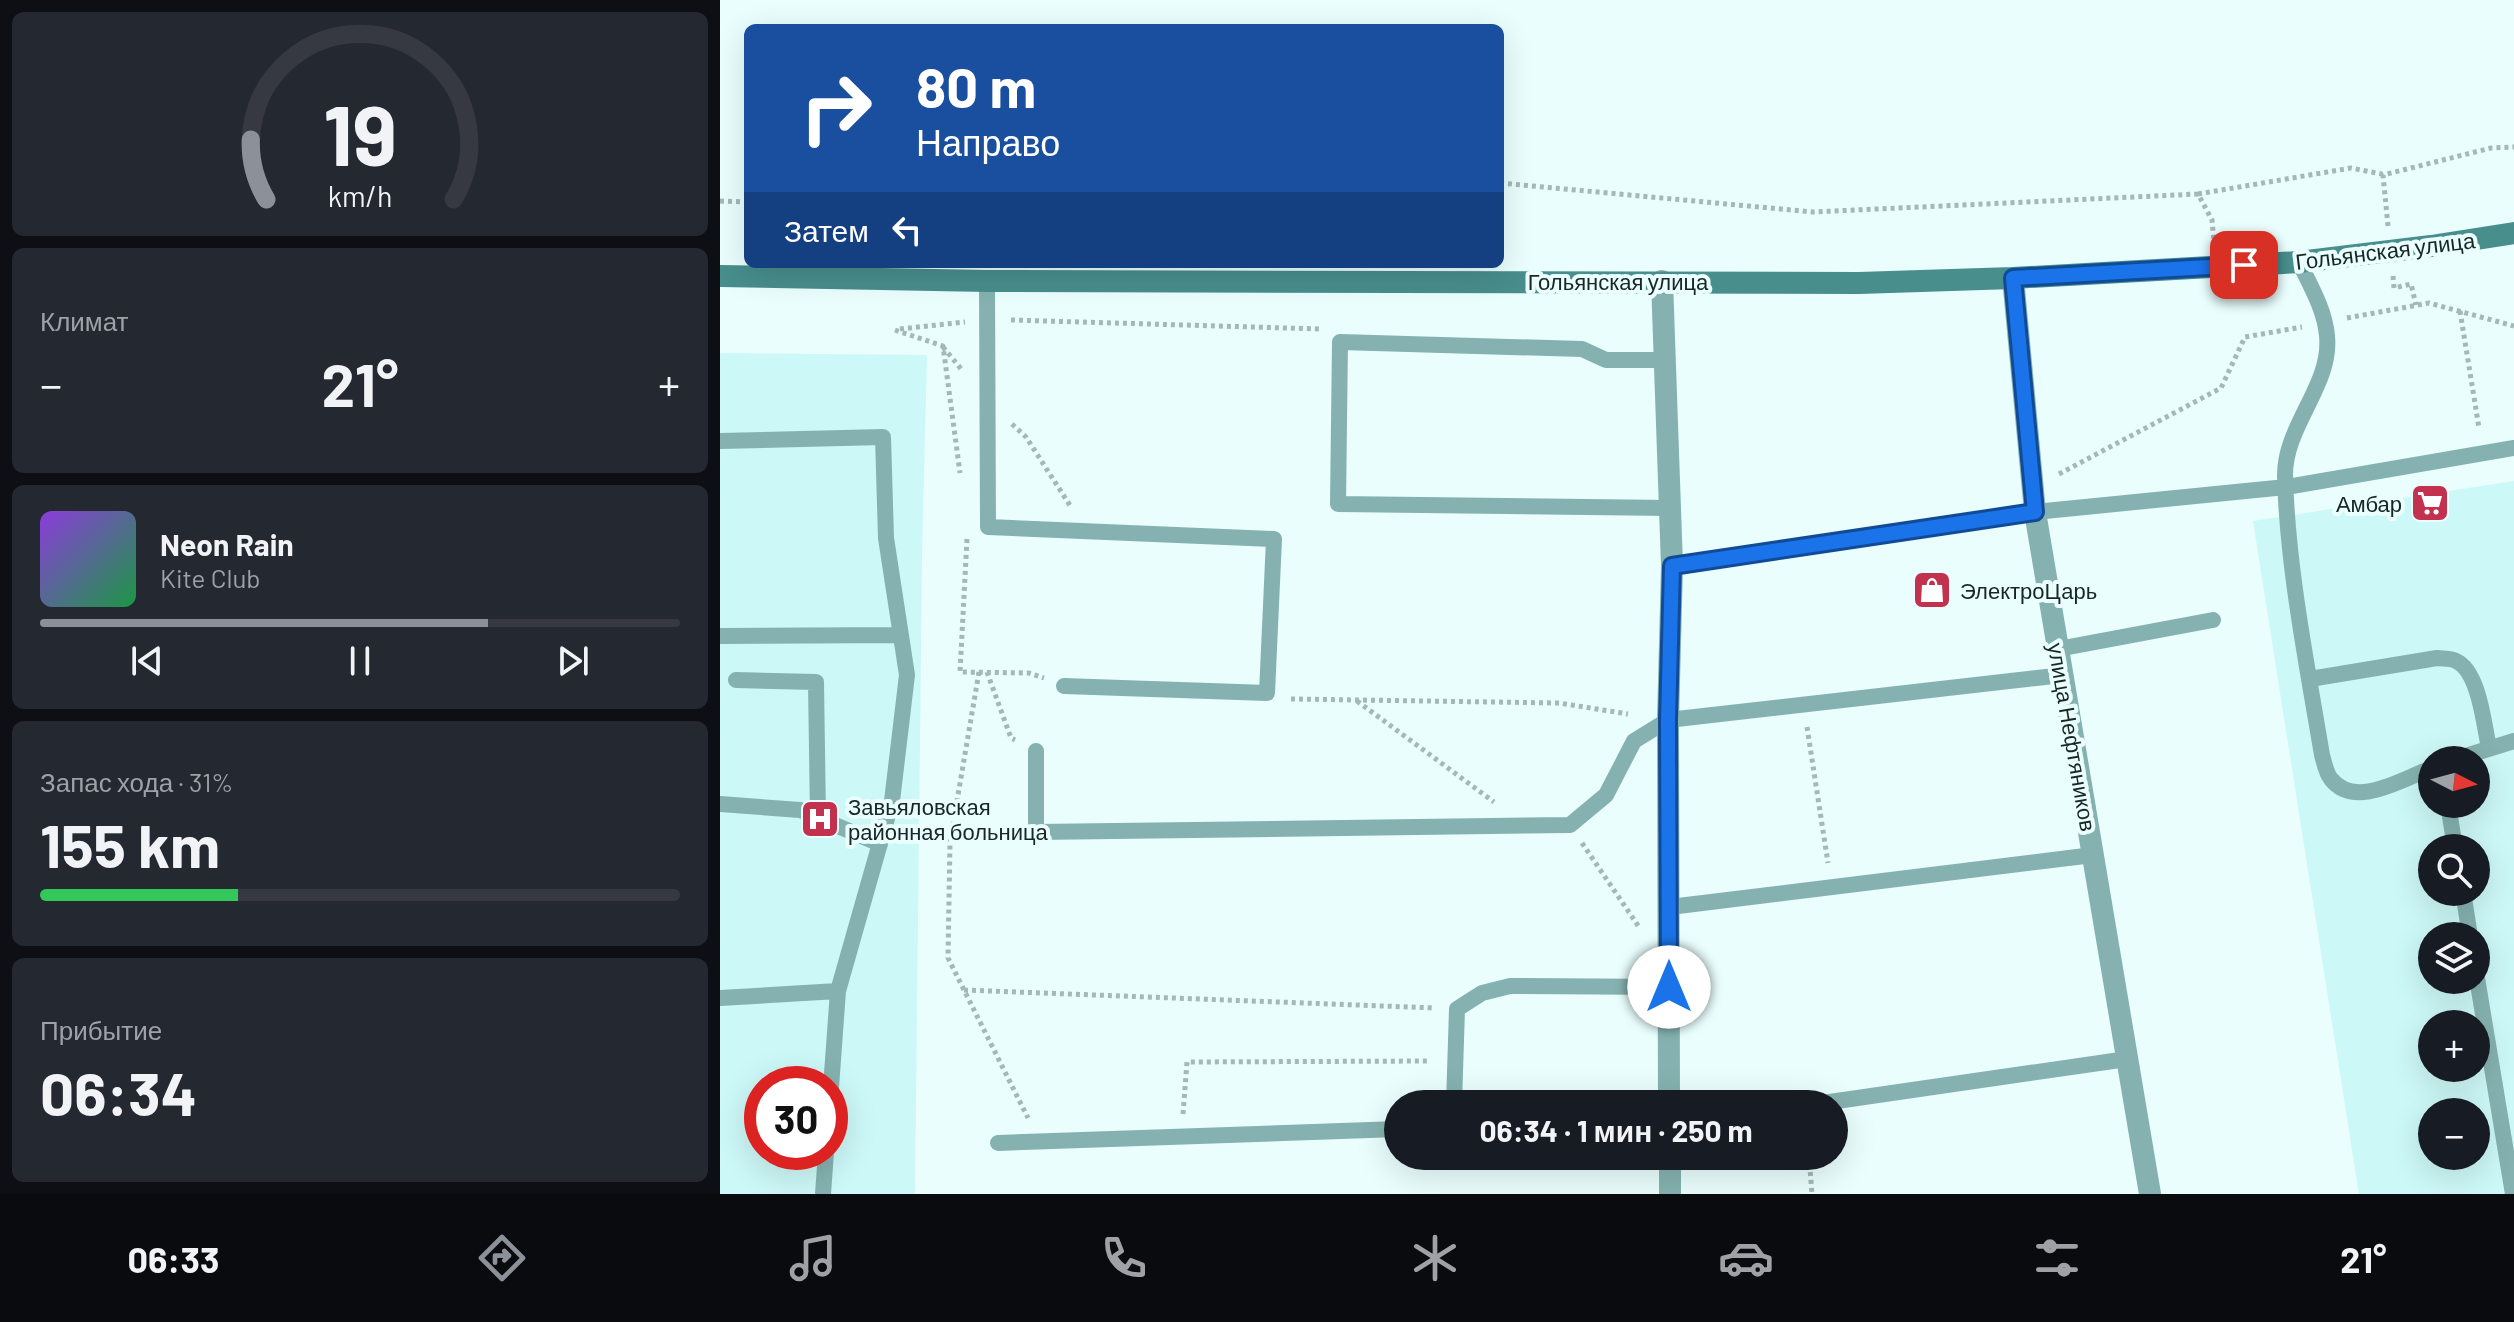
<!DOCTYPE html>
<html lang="ru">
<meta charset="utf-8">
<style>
:root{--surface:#171b24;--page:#242831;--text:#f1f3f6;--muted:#9ea1a6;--line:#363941;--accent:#8c9099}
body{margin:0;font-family:Barlow,sans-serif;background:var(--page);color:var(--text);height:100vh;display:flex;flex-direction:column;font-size:30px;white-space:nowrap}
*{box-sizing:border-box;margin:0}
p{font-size:26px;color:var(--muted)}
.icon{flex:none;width:44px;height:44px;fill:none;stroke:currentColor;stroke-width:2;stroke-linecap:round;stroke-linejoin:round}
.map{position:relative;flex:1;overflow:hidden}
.side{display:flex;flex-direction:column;gap:12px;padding:12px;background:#0d0f14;width:720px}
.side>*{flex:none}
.banner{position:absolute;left:24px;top:24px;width:760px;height:244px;border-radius:12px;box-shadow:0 8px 32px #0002;background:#1a4fa0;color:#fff;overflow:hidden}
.needle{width:52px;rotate:96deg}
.tools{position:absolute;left:1698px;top:746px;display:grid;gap:16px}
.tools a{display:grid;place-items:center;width:72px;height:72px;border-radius:50%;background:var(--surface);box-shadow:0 8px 32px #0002;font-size:40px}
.speed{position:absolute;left:24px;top:1066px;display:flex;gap:16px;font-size:40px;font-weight:700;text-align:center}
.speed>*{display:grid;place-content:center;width:104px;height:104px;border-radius:50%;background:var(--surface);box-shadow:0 8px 32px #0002;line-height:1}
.speed .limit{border:12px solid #d22;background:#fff;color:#111}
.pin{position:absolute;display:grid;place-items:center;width:68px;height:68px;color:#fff;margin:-34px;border-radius:16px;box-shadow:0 4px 12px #0006}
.me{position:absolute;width:88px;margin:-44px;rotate:0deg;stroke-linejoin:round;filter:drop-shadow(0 0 6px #0008)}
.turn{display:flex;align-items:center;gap:28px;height:168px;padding:0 40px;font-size:36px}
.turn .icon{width:104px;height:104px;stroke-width:2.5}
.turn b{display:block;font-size:56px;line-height:68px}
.then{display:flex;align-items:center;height:76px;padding:0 40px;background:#0003;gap:16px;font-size:30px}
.big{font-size:60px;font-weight:700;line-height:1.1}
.side .widget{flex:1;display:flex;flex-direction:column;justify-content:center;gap:12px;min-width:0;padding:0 28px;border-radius:12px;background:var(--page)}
.side .dial{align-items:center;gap:0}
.dial svg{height:208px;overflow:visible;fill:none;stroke:var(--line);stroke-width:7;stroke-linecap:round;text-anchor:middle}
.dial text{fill:var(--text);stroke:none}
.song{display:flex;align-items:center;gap:24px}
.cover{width:96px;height:96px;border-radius:12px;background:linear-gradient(135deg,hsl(270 70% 55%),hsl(140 70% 35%))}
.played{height:8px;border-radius:4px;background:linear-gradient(90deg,var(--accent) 70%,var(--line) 70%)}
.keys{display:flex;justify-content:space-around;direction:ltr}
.heat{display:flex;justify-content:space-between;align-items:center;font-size:44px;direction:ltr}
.charge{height:12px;border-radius:6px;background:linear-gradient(90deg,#34c759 31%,var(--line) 0)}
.trip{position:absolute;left:664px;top:1090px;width:464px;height:80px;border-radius:40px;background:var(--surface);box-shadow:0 8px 32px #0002;font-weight:700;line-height:80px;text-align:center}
.menu{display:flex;height:128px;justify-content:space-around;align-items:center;background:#090b0e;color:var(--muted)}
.menu .icon{width:56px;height:56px}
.menu .on{color:var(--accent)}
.menu b{font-size:36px;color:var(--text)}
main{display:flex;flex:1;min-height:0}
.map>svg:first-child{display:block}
.built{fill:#ccf8f7;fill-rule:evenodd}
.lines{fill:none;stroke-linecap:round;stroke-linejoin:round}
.path{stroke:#a5b7b7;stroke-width:5;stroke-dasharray:4 4;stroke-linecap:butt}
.service{stroke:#85b2b0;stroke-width:16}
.minor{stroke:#85b2b0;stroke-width:22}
.secondary{stroke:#478e8d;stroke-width:22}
.route-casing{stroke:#114b97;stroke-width:20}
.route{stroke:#1a73e8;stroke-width:14}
.labels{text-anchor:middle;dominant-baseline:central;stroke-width:8;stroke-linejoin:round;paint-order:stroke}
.street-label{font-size:22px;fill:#192626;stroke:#e9fefd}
.poi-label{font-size:22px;fill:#192626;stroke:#e9fefd;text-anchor:start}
</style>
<main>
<section class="side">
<div class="widget dial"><svg viewBox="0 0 100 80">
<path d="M14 69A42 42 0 1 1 86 69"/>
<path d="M14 69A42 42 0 0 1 8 46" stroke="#8c9099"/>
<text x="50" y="56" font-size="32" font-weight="700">19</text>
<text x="50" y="72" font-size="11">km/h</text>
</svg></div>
<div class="widget"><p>Климат</p>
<div class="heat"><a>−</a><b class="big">21°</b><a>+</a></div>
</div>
<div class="widget">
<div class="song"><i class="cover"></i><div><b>Neon Rain</b><p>Kite Club</p></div></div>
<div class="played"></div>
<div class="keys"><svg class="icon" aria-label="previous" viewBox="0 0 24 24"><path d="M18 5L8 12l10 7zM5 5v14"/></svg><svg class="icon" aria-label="pause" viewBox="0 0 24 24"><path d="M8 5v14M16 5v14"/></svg><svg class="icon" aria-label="next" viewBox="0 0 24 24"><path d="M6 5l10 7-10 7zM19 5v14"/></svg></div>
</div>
<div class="widget"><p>Запас хода · 31%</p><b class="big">155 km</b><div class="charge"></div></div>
<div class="widget"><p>Прибытие</p><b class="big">06:34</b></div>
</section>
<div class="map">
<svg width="1794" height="1194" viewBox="0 0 1794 1194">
<rect width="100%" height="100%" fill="#e9fefd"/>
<path class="built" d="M 0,353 L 207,355 L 202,554 L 195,1194 L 0,1194 ZM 42,1084 L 110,1084 L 110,1152 L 42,1152 Z
M 1794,481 L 1794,1194 L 1639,1194 L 1533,521 ZM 1712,760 L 1756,760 L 1756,804 L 1712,804 ZM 1712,848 L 1756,848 L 1756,892 L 1712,892 ZM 1712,936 L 1756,936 L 1756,980 L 1712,980 ZM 1712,1024 L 1756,1024 L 1756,1068 L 1712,1068 ZM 1712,1112 L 1756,1112 L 1756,1156 L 1712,1156 Z"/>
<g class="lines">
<path class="path" d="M 780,183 L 1093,212 L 1478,194 L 1492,220 L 1494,242
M 1478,194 L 1631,168 L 1662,174
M 0,201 L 28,202
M 1668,226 L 1663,175 L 1771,148 L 1794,147
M 1673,276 L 1674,288 L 1691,284 L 1696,305
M 1740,311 L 1759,428
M 1627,318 L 1709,303 L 1794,326
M 291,320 L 601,329
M 180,329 L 245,322
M 175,330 L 223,346 L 240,473
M 223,347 L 242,370
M 292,424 L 306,437 L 351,507
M 1339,474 L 1501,388 L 1525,337 L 1582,327
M 247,539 L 240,672 L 309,673 L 324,678
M 259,672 L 230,842 L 228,958 L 308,1118
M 267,672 L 291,738 L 295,740
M 571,699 L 839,703 L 908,714
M 637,701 L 774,802
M 1087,727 L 1108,863
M 862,843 L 919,927
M 244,990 L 715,1008
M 463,1114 L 467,1062 L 710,1061
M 1089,1156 L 1092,1194"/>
<path class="service" d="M 1579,262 C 1590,285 1605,310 1607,336 C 1612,385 1565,425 1565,475 C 1567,565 1587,665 1602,755 C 1604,762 1606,773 1611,779 C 1635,810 1684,778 1712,768
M 267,281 L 268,527 L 554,539 L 547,693 L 344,686
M 945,360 L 886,360 L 862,349 L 620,342 L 618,504 L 950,508
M 0,441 L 163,437 L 166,538 L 187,675 L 172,801 L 118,991 L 110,1101
M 952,566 L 1315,512 L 1566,487 L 1794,448
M 0,636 L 181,635
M 1338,649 L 1493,620
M 1590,679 L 1717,658 C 1723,659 1731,658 1736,661 C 1759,671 1764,725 1769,748
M 16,680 L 96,682 L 98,818
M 316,751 L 316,832 L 850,825 L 886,795 L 914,741 L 948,720 L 1343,675
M 1733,760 L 1794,741
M 0,804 L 80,810 L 160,844
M 1728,804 L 1735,848
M 1743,892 L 1750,936
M 950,907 L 1373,855
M 1756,972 L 1793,1194
M 0,998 L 118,991
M 734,1104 L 737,1009 L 762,993 L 790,986 L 949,987
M 1096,1104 L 1407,1059
M 278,1143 L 678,1129
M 103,1194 L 106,1152"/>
<path class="minor" d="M 1293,278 L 1315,512 L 1430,1194
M 942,281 L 952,566 L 948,720 L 949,1104
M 950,1156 L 950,1194"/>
<path class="secondary" d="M 0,276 L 267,281 L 1139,283 L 1293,278 L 1579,262 L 1711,246 L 1794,233"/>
</g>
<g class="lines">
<defs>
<path id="route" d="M 949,987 L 948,720 L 952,566 L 1315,512 L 1293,278 L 1524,265"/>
</defs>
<use href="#route" class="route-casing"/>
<use href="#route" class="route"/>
</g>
<defs>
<symbol id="supermarket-square" viewBox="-11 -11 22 22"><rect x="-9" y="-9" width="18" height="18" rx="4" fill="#c2324f" stroke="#e9fefd"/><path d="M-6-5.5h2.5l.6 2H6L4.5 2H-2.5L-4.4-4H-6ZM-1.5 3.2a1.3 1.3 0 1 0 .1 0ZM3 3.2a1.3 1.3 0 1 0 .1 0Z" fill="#fff"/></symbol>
<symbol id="shop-square" viewBox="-11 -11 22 22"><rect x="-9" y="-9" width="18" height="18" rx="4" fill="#c2324f" stroke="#e9fefd"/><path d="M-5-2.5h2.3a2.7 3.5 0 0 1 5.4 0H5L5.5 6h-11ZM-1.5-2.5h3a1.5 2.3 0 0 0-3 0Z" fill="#fff"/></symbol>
<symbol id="hospital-square" viewBox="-11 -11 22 22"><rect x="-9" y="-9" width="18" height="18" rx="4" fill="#c2324f" stroke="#e9fefd"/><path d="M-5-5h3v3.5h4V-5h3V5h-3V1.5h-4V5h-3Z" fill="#fff"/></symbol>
</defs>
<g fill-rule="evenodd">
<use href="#supermarket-square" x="1688" y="481" width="44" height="44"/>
<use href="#shop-square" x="1190" y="568" width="44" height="44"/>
<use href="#hospital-square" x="78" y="797" width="44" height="44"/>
</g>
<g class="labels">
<g class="street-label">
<text transform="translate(1665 250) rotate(-7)">Гольянская улица</text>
<text x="898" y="281">Гольянская улица</text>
<text transform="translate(1353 737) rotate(80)">улица Нефтяников</text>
</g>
<g class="poi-label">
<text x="1682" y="503" text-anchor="end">Амбар</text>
<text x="1240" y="590">ЭлектроЦарь</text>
<text x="128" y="806">Завьяловская<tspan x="128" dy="25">районная больница</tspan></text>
</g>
</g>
</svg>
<div class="tools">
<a><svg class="needle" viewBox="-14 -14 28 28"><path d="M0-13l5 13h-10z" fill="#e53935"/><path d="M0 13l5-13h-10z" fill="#9ea1a6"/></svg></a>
<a><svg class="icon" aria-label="search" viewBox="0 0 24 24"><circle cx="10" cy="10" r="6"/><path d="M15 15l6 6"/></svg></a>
<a><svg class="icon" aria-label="layers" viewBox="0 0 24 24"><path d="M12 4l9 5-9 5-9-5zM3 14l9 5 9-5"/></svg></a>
<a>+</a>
<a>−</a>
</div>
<div class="speed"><div class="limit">30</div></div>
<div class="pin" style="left:1524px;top:265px;background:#d93025"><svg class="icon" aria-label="arrive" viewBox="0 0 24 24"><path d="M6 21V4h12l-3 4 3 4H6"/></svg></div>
<svg class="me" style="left:949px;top:987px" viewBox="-20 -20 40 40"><circle r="19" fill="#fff"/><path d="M0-13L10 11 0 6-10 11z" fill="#1a73e8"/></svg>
<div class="trip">06:34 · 1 мин · 250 m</div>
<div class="banner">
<div class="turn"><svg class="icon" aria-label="right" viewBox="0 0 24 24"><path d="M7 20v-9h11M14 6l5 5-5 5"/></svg><div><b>80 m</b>Направо</div></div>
<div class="then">Затем<svg class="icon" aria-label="left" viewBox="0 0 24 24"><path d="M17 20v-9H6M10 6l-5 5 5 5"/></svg></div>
</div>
</div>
</main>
<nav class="menu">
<b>06:33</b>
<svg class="icon on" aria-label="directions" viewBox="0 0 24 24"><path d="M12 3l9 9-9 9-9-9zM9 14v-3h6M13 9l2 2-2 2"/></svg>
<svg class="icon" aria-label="music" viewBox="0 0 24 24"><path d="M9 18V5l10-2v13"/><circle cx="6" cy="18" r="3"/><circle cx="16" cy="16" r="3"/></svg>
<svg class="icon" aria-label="phone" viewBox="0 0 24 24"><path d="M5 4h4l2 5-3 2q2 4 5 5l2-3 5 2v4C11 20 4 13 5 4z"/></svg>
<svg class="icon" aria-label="climate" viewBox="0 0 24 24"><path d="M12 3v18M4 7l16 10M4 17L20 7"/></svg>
<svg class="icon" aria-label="car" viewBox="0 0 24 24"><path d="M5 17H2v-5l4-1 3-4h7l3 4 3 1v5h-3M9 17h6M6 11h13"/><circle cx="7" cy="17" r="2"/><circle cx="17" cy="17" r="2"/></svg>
<svg class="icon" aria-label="filters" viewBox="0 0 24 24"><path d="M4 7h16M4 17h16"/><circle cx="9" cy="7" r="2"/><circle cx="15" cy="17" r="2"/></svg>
<b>21°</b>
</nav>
